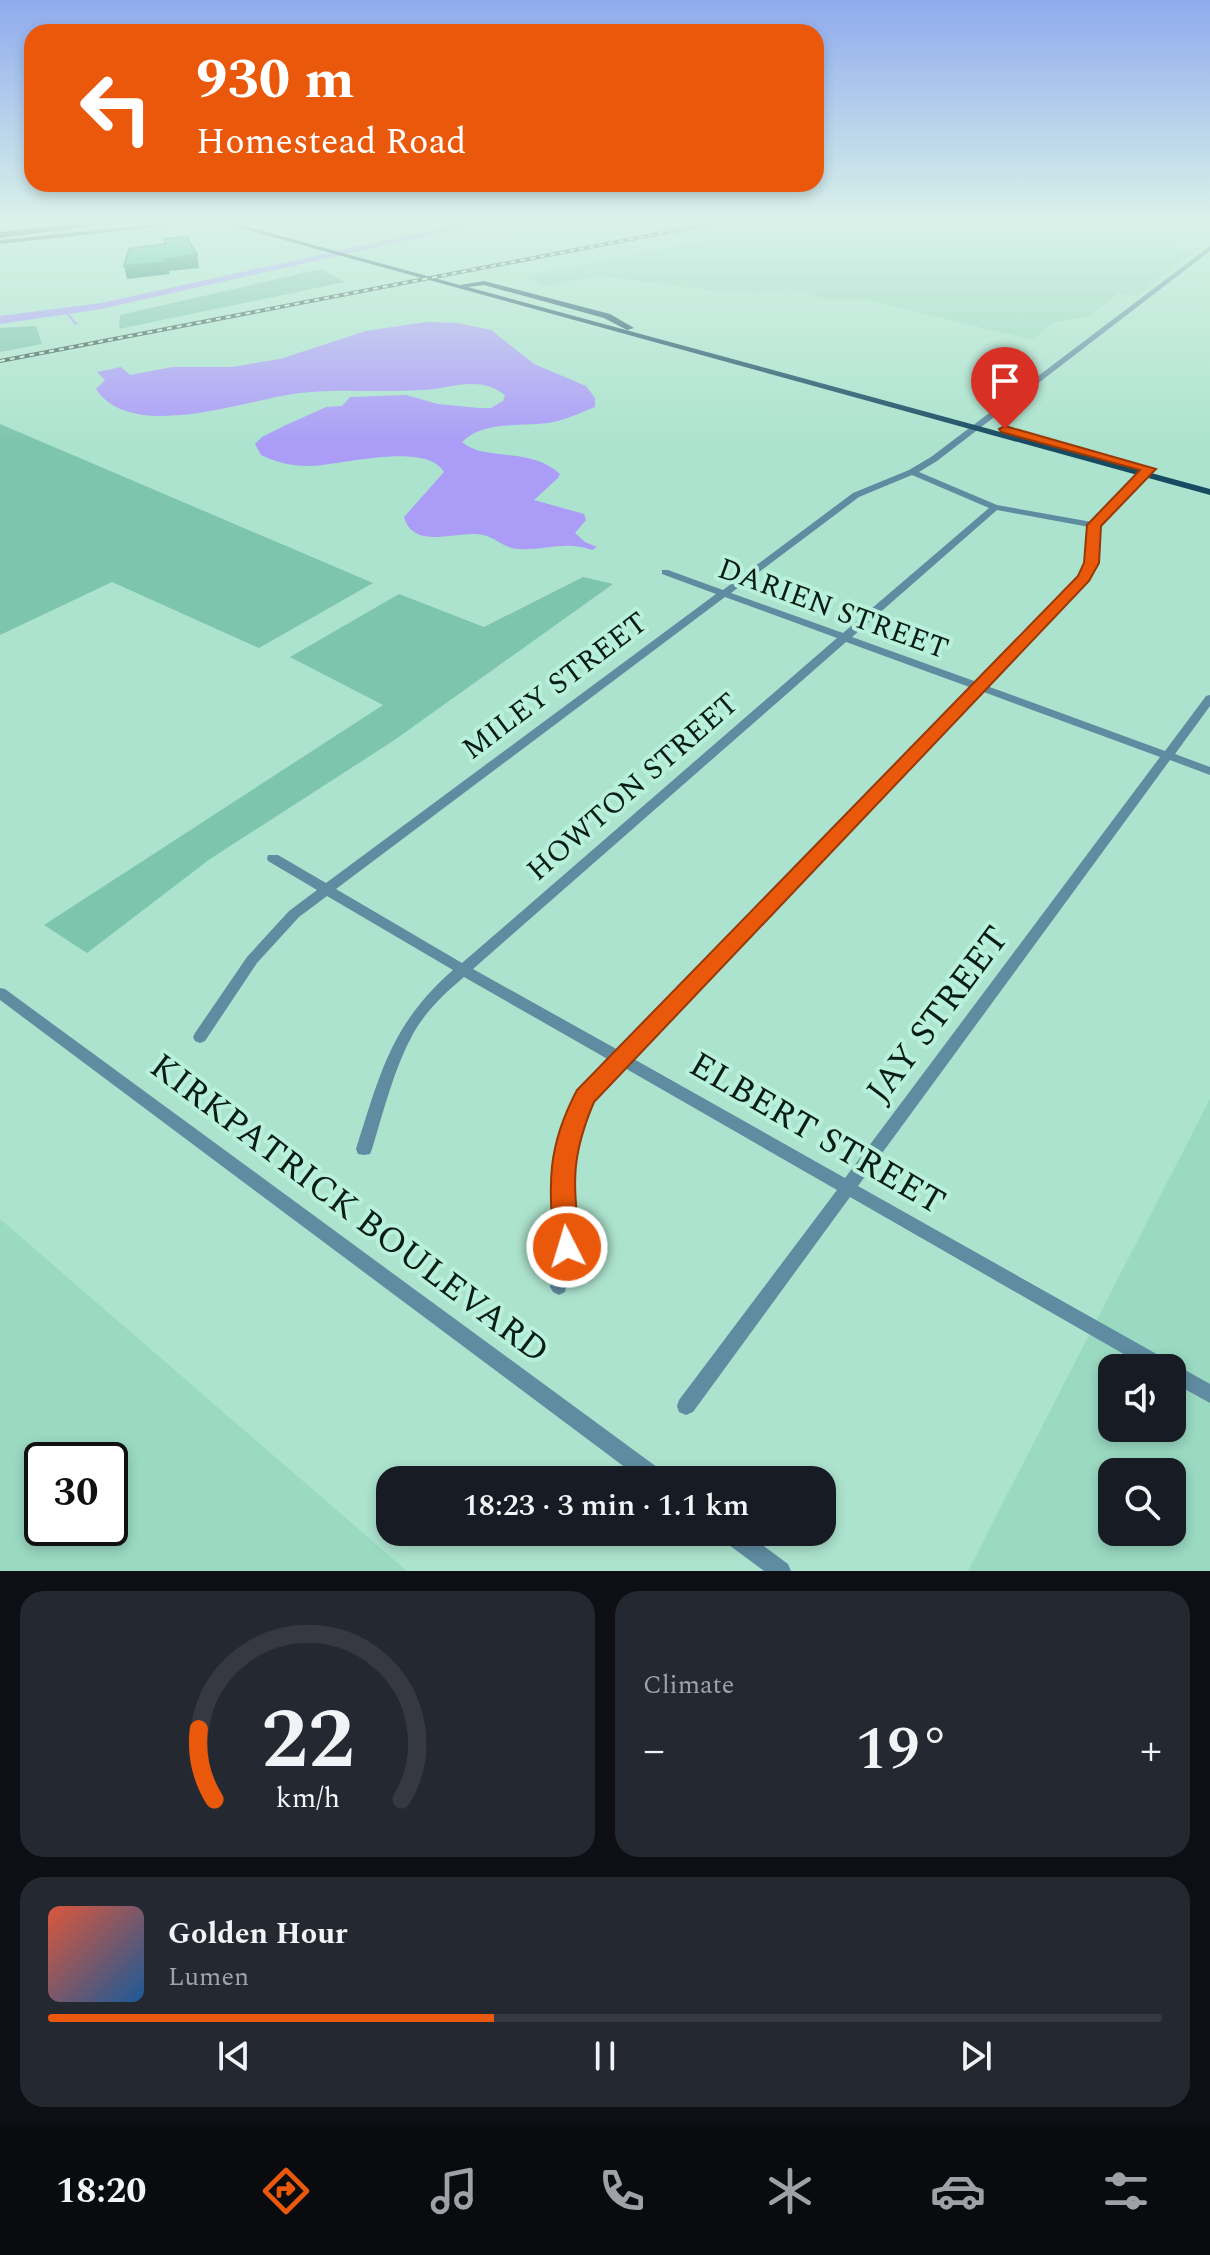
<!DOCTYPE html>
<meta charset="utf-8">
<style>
:root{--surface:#171b24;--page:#242831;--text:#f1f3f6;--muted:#9ea1a6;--line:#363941;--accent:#ea580c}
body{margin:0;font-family:Spectral,serif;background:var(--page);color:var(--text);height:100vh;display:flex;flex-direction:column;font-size:30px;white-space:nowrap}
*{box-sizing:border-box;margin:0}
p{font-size:26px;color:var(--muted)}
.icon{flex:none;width:44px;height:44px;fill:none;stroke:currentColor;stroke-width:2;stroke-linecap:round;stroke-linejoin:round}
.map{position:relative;height:1571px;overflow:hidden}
.sheet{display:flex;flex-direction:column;gap:20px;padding:20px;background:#0d0f14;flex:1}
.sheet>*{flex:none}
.banner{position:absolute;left:24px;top:24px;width:800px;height:168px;border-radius:24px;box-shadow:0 4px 12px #0003;background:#ea580c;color:#fff;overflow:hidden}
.controls{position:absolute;left:1098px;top:1354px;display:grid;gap:16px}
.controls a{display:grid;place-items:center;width:88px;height:88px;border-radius:16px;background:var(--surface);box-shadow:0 4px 12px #0003;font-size:40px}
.speed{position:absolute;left:24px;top:1442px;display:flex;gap:16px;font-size:40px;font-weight:700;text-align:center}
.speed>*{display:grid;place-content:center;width:104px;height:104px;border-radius:50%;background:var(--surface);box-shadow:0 4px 12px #0003;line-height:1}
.speed .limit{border:4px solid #111;border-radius:12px;background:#fff;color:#111}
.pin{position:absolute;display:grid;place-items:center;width:68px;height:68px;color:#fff;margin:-82px -34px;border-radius:50% 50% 50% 0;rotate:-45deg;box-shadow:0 0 8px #0007}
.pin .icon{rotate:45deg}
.me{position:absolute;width:88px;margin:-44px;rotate:355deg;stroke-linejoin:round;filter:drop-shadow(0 0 6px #0008)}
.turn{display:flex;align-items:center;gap:28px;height:168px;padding:0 40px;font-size:36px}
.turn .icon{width:104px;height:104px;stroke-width:2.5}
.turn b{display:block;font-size:56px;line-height:68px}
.big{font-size:60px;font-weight:600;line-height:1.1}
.sheet .widget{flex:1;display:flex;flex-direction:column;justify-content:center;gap:12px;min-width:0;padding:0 28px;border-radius:24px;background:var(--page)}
.sheet .dial{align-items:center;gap:0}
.dial svg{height:208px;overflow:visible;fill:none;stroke:var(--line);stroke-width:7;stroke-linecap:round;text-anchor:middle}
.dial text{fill:var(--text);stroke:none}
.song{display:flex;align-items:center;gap:24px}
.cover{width:96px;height:96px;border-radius:12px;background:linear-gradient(135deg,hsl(10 70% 55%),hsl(210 70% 35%))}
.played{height:8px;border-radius:4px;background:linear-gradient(90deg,var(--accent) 40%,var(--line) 40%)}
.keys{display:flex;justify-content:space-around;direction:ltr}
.heat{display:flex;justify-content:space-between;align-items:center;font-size:44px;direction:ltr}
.sheet .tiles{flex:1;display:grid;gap:20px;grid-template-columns:1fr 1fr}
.widget:last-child{grid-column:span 2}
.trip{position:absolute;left:376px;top:1466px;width:460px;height:80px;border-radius:24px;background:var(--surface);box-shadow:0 4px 12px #0003;font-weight:600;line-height:80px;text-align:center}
.tab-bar{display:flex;height:128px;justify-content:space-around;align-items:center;background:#090b0e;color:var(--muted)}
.tab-bar .icon{width:56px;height:56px}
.tab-bar .selected{color:var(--accent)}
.tab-bar b{font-size:36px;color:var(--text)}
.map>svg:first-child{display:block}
.built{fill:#9ad9c2;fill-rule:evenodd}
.green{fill:#7ec5ad}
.water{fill:#ab9df7}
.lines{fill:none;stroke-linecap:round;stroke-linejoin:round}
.stream{stroke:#ab9df7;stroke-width:2}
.river{fill:#ab9df7;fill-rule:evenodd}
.minor{fill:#608ca2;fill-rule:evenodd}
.major{fill:#174b62;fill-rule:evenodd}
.highway{fill:#0d3444;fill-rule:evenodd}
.rail-casing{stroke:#37564b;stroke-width:4}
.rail{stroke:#b8f0db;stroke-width:2;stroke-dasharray:5;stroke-linecap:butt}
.shaded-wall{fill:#1e8268}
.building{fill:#2bba95;stroke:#1e8268;stroke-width:2}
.route{fill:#ea580c;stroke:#983908;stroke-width:2}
.labels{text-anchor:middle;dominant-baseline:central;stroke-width:8;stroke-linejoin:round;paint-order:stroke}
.street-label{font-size:30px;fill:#071d16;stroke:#b8f0db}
.near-street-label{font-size:36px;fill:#071d16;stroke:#b8f0db}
</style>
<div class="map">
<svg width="1210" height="1571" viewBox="0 0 1210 1571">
<rect width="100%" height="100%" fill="#ace3ce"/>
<path class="built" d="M 793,223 L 1203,223 L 1170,248 L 1193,253 L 1137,296 L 1118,294 L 1087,317 L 1055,322 L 1032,340 L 864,299 L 830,300 L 791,289 L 758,293 L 709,290 L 598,276 L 543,287 L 525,276 Z
M 1210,1099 L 1210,1571 L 968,1571 ZM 1112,1368 L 1172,1368 L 1172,1428 L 1112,1428 ZM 1112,1472 L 1172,1472 L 1172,1532 L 1112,1532 Z
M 0,1219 L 407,1571 L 0,1571 ZM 110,1460 L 110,1528 L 42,1528 L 42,1460 Z"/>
<path class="green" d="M 321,269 L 345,282 L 119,329 L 120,315 Z
M 36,326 L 42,344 L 0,352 L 0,328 Z
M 0,424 L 373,583 L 259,648 L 112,582 L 0,635 Z
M 583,577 L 613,584 L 393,741 L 210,859 L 87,953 L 44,925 L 383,705 L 290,657 L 399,594 L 484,627 Z"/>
<path class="water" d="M 427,322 L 457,323 L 491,330 L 534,364 L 586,386 L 595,398 L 595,407 C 582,412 568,419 553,422 C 524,428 485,419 462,442 C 485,462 530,446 560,474 L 558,478 L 534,500 L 584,514 L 586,520 L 575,533 L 585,542 L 597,547 L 592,550 C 566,540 544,551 518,549 C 504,548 496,538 483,535 C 459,529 414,552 404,517 L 444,472 C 426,441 341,465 310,466 C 293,466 277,463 261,455 L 255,444 L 262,437 L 284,426 L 326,407 L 342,406 L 350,397 L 406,395 L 438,404 L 479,408 L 491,408 L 503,401 L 505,395 C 478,374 451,389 422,390 C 381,393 340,388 300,393 C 248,399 132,444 96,389 L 105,380 L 97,372 L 121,367 L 130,375 L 172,367 L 232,367 L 280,359 L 366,331 Z"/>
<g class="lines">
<path class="stream" d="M 66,312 L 76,324"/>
<path class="river" d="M 465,223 L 484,223 L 101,309 L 0,324 L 0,316 L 101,303 Z"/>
<path class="minor" d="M 1210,246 L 1210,251 L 937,461 L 919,472 L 997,505 L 1092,522 L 1146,467 L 1152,467 L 1152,471 L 1099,526 L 1097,563 L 1087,580 L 987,686 L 1165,751 L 1206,696 L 1210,695 L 1210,706 L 1175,754 L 1210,767 L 1210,775 L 1170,760 L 858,1186 L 1210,1384 L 1210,1403 L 1172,1382 L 1172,1368 L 1148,1368 L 850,1197 L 693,1412 L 686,1415 L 679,1412 L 677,1406 L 679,1400 L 837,1190 L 623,1067 L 591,1100 L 574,1140 L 569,1184 L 575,1247 L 565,1292 L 559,1295 L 553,1292 L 550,1287 L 559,1247 L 553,1184 L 558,1140 L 580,1093 L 611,1061 L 464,977 C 445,993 427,1010 414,1032 C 394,1068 384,1110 372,1149 L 370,1154 L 364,1155 L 358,1154 L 356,1149 C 380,1074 391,1024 453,970 L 327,896 L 299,917 L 257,963 L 205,1041 L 200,1043 L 195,1041 L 193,1037 L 195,1033 L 247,957 L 289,911 L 317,890 L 268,861 L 267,858 L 268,855 L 278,855 L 326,883 L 716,594 L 662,574 L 662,570 L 668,570 L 723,590 L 853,493 L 909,470 L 931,457 ZM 912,475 L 989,508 L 843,633 L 731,593 L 859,497 ZM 997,510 L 1089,527 L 1087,563 L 1080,577 L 977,682 L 852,637 ZM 725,597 L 837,638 L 462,963 L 336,889 ZM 846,642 L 972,688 L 620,1051 L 473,969 ZM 981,691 L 1160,757 L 845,1178 L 632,1058 Z
M 0,988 L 5,989 L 665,1473 L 668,1480 L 642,1480 L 0,1000 Z
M 718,1532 L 745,1532 L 788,1564 L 791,1571 L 764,1571 L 721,1539 Z"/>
<path class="major" d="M 0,223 L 5,223 L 2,225 Z
M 168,223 L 193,223 L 0,244 L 0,240 Z
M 222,223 L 233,223 L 460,285 L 484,281 L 610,314 L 634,328 L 627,330 L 604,318 L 484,285 L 468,287 L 1210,489 L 1210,495 Z"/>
<path class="highway" d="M 85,223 L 115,223 L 0,238 L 0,232 Z"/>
<defs>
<path id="rail" d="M 0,361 L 715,223"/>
</defs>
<use href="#rail" class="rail-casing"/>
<use href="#rail" class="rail"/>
</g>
<path class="shaded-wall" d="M 197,255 L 199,268 L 169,271 L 170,274 L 127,279 L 124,266 L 166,259 Z"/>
<path class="building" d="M 187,237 L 197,255 L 166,259 L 168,262 L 124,266 L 129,249 L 166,244 L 164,239 Z"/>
<linearGradient id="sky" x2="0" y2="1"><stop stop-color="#8fabee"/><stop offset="0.5" stop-color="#daf2e9"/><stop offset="1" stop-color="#daf2e9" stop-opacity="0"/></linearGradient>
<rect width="1210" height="443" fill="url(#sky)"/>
<path class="route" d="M 1005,426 L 1156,469 L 1101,526 L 1099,563 L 1089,581 L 594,1102 C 569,1161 574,1185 580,1247 L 576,1255 L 567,1258 L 558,1255 L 554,1247 C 549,1183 546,1149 577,1090 L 1078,576 L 1084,563 L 1087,525 L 1140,470 L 1001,432 L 999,429 Z"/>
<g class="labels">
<g class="street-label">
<text transform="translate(833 609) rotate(20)">DARIEN STREET</text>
<text transform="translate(555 686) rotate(-37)">MILEY STREET</text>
<text transform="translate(633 787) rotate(-41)">HOWTON STREET</text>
</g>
<g class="near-street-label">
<text transform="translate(938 1015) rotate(-53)">JAY STREET</text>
<text transform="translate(817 1134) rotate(30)">ELBERT STREET</text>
<text transform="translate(349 1209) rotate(37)">KIRKPATRICK BOULEVARD</text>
</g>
</g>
</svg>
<div class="controls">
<a><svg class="icon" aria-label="sound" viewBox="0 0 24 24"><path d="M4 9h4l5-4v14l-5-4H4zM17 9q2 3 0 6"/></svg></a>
<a><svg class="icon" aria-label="search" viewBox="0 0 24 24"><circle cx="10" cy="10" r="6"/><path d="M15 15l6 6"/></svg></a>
</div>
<div class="speed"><div class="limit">30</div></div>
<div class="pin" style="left:1005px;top:429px;background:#d93025"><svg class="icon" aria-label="arrive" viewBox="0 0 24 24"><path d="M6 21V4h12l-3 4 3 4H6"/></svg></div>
<svg class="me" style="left:567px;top:1247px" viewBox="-20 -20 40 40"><circle r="17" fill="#ea580c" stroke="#fff" stroke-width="3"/><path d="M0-11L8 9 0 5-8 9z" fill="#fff"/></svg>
<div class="trip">18:23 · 3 min · 1.1 km</div>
<div class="banner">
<div class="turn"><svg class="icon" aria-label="left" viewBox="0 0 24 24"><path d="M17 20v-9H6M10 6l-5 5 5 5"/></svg><div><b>930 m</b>Homestead Road</div></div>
</div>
</div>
<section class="sheet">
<div class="tiles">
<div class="widget dial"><svg viewBox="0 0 100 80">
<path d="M14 69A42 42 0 1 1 86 69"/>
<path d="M14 69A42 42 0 0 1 8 42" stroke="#ea580c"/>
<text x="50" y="56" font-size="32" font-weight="700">22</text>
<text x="50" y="72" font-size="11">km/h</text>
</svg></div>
<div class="widget"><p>Climate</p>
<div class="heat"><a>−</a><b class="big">19°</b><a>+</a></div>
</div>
<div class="widget">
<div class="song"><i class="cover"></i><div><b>Golden Hour</b><p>Lumen</p></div></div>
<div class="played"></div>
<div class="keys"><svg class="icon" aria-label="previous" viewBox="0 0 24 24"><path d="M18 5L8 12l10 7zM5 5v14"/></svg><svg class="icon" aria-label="pause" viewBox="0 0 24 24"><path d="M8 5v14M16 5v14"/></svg><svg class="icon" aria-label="next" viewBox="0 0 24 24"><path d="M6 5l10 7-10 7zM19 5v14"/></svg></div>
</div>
</div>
</section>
<nav class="tab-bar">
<b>18:20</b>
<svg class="icon selected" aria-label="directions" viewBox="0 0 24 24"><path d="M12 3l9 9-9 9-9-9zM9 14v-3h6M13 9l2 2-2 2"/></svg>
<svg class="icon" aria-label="music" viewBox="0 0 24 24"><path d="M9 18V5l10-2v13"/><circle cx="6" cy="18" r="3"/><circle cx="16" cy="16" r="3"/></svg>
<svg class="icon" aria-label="phone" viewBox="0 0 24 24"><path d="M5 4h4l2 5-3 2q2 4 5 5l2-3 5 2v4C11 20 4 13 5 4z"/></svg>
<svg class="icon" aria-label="climate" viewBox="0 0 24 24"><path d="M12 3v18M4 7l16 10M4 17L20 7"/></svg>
<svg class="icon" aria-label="car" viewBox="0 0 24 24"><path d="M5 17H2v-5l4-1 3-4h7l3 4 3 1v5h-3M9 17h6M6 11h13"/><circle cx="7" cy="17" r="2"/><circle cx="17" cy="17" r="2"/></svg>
<svg class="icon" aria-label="filters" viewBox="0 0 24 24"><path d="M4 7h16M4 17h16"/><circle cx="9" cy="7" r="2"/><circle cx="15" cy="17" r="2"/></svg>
</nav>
